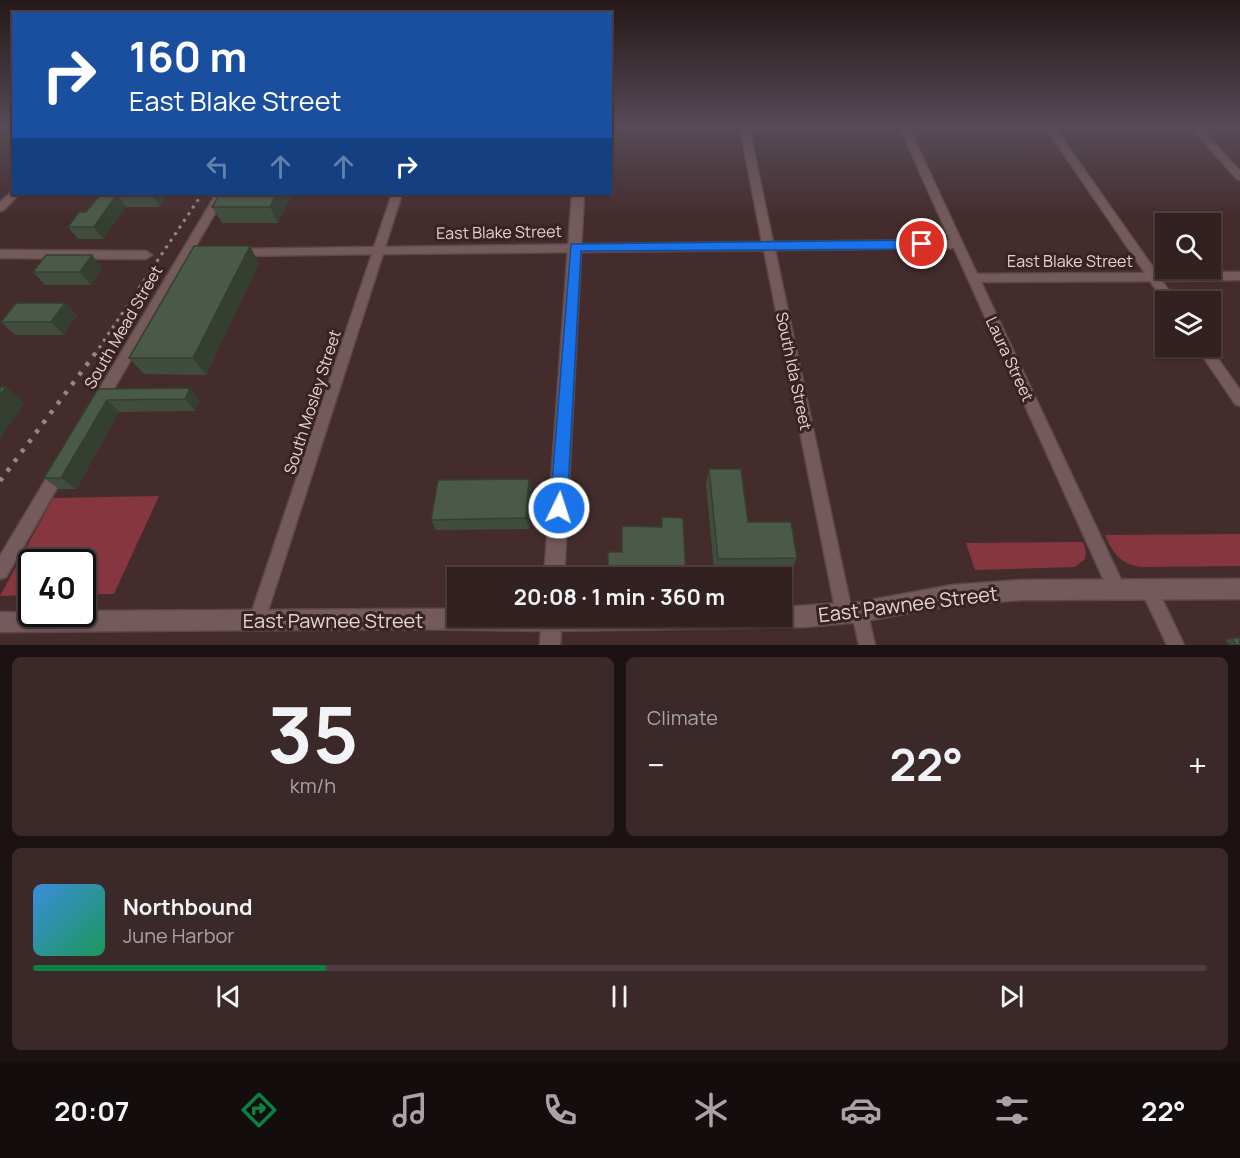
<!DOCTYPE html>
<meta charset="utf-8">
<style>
:root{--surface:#332122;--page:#3b292a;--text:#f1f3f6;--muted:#a9a3a5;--line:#4e3e40;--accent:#0b8043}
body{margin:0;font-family:Manrope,sans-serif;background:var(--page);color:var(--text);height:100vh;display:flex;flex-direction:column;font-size:22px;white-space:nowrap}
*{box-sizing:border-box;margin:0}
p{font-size:20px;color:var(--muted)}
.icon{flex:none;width:33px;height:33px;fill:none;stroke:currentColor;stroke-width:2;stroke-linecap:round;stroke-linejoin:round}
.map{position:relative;height:645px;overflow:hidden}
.panel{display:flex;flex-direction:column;gap:12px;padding:12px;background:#1c1213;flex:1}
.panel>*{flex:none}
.banner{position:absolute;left:12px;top:12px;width:600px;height:183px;border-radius:0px;box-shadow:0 2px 4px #0004,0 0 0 2px var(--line);background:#1a4fa0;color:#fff;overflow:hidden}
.buttons{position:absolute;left:1155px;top:213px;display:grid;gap:12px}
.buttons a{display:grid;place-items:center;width:66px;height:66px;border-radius:0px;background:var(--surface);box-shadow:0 2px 4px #0004,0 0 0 2px var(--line);font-size:30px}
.speed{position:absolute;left:18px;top:549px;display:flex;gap:12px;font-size:30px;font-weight:700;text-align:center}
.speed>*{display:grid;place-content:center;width:78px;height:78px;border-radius:50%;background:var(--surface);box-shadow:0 2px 4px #0004,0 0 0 2px var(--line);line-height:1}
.speed .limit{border:3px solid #111;border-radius:9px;background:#fff;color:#111}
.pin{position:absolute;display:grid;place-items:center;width:51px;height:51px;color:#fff;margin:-26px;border:3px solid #fff;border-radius:50%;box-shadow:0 2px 6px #0007}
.me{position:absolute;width:66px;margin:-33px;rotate:4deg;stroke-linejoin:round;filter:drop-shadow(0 0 4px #0008)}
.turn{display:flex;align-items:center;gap:21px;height:126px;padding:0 18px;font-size:27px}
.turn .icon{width:78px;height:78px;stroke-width:2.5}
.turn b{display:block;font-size:42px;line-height:51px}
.lanes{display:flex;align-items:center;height:57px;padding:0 18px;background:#0003;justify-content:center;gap:30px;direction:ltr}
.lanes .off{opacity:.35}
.big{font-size:45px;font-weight:700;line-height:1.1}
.panel .card{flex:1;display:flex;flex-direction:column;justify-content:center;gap:9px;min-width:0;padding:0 21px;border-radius:9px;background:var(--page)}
.panel .dial{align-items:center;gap:0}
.dial b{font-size:78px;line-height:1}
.song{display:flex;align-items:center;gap:18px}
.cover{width:72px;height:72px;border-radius:9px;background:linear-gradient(135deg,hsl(210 70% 55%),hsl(150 70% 35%))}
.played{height:6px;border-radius:3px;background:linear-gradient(90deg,var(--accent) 25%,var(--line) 25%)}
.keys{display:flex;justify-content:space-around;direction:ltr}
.heat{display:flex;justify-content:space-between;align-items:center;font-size:33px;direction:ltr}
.panel .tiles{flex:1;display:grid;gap:12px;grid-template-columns:1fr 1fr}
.card:last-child{grid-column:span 2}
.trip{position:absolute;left:447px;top:567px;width:345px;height:60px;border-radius:0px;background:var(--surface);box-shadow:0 2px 4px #0004,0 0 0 2px var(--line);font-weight:700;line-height:60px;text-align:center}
.dock{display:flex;height:96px;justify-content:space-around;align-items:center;background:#140d0e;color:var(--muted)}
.dock .icon{width:42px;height:42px}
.dock .selected{color:var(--accent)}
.dock b{font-size:27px;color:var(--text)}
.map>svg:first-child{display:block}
.green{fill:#85363e}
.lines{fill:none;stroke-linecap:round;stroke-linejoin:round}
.minor-casing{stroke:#5d494a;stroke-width:3}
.tertiary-casing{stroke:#5d494a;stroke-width:3}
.secondary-casing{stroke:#5d494a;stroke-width:3}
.minor{fill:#755a5b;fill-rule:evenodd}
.tertiary{fill:#755a5b;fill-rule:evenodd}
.secondary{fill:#755a5b;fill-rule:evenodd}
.rail-far1{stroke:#998586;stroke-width:3;stroke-dasharray:3 5;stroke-linecap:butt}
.rail{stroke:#998586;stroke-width:4.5;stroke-dasharray:4 8;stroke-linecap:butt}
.wall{fill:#404d3e}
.shaded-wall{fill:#343f32}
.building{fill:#4b5a48;stroke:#343f32;stroke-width:1.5}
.route{fill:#1a73e8;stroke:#114b97;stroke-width:1.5}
.labels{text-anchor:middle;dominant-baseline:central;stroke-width:6;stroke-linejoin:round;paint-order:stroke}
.street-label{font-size:16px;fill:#e3d3d3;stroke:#392223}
.near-street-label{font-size:20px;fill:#e3d3d3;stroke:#392223}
</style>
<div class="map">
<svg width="1240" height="645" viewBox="0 0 1240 645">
<rect width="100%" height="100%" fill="#442c2d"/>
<path class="green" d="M 159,496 L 114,594 L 83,594 L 82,562 L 32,562 L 31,595 L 0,596 L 53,498 Z
M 1240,534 L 1240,566 L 1141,567 C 1120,564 1113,553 1105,535 Z
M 1083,542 L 1086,552 L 1085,559 L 1075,567 L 975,570 L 966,543 Z"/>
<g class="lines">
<defs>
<path id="minor" d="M 740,128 L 749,128 L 773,242 L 950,240 L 900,128 L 909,128 L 977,274 L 1145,273 L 1046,128 L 1055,128 L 1157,273 L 1240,272 L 1240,280 L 1162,281 L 1177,302 L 1166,302 L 1166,303 L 1150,281 L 981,282 L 1123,584 L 1125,590 L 1123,596 L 1117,598 L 1111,596 L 954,248 L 775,250 L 852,612 L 854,606 L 860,604 L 866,606 L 875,645 L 859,645 L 852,613 L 850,619 L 844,621 L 838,619 L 836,613 L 764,250 L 383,254 L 265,620 L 263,626 L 257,628 L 251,626 L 249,620 L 372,254 L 238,256 L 234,255 L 233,252 L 234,249 L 374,247 L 392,194 L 402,194 L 385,247 L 762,242 Z
M 1191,128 L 1200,128 L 1240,171 L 1240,180 L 1237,179 Z
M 14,190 L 14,194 L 19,194 L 4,210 L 0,211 L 0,202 Z
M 216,194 L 226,194 L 104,406 L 99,408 L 94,406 L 92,402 L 94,398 Z
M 0,250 L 146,251 L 152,255 L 146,259 L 0,258 Z
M 1196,346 L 1209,346 L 1240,390 L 1240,406 L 1235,404 Z
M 60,463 L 65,464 L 67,469 L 65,474 L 6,577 L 0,579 L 0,556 L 55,464 Z
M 1149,582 L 1155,584 L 1184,645 L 1167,645 L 1141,590 L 1143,584 Z"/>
<path id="tertiary" d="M 572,194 L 584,194 L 564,578 L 544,578 Z
M 542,616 L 562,616 L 560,645 L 540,645 Z"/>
<path id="secondary" d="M 1240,579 L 1240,599 L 1022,600 L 952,605 L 860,622 L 804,627 L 552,631 L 409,629 L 0,632 L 0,612 L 82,614 L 82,611 L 409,609 L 458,609 L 458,616 L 782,616 L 782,607 L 860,602 L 952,585 L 1022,580 Z"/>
</defs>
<use href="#minor" class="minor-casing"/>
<use href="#tertiary" class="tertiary-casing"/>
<use href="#secondary" class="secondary-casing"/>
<use href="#minor" class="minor"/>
<use href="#tertiary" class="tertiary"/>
<use href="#secondary" class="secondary"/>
<path class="rail-far1" d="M 99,348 L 202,194"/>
<path class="rail" d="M 0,481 L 100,347"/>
</g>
<path class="wall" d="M 101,194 L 168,194 L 160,207 L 126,207 L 103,239 L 78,239 L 68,227 L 86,212 Z
M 292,194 L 278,223 L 222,223 L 212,207 Z
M 259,263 L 206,375 L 144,374 L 129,358 Z
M 102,268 L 91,285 L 45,285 L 33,272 Z
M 77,315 L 64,335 L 15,335 L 1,322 Z
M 98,389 L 200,400 L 195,411 L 119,412 L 76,489 L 59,489 L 44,478 Z
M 709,469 L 748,522 L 797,558 L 791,571 L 714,571 L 706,484 Z
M 529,479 L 532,490 L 529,529 L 436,530 L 431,520 Z
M 662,517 L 683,518 L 686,578 L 608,578 L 608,552 L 622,552 L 661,527 Z
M 1232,638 L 1240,645 L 1229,645 L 1226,640 Z"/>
<path class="shaded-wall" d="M 117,194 L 126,207 L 103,239 L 94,227 Z
M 152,194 L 168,194 L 160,207 Z
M 277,194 L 292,194 L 278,223 L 270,207 Z
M 250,246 L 259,263 L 206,375 L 193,358 Z
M 92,255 L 102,268 L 91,285 L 80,272 Z
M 65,303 L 77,315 L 64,335 L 51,322 Z
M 6,387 L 25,403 L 0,439 L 0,395 Z
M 190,388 L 200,400 L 195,411 L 185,399 Z
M 107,400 L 119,412 L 76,489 L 61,478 Z
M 529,479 L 532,490 L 529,529 L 526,518 Z"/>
<path class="building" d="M 101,194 L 152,194 L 117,194 L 94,227 L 68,227 L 79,212 L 86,212 Z
M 220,194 L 277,194 L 270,207 L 212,207 Z
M 194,246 L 250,246 L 193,358 L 129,358 Z
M 46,255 L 92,255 L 80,272 L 33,272 Z
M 16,303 L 65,303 L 51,322 L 1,322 Z
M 0,387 L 6,387 L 0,395 Z
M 190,388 L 185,399 L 107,400 L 61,478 L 44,478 L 98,389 Z
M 709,469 L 741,469 L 748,522 L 791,522 L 797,558 L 718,559 Z
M 529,479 L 526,518 L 431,520 L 438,480 Z
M 662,517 L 683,518 L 686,577 L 608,576 L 608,552 L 622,552 L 622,526 L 662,527 Z
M 1232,638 L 1240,638 L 1240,645 L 1236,645 Z"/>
<linearGradient id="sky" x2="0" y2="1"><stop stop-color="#251819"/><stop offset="0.58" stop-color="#564b57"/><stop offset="1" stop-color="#564b57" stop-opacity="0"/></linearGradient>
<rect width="1240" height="219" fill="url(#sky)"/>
<path class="route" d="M 922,240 L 928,244 L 922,249 L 581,251 L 567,508 L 565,514 L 559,516 L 553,514 L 550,508 L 571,244 Z"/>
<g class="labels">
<g class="street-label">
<text transform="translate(499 232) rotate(-1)">East Blake Street</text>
<text x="1070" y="261">East Blake Street</text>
<text transform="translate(123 327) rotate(-60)">South Mead Street</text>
<text transform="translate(1010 359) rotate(65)">Laura Street</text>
<text transform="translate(794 371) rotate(78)">South Ida Street</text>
<text transform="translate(312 402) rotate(-72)">South Mosley Street</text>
</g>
<g class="near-street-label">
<text transform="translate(908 604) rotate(-7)">East Pawnee Street</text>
<text x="333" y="620">East Pawnee Street</text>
</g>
</g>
</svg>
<div class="buttons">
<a><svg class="icon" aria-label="search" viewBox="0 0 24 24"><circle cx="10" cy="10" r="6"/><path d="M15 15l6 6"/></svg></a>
<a><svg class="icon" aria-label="layers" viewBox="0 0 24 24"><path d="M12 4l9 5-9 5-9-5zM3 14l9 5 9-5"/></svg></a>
</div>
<div class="speed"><div class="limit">40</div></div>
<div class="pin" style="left:922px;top:244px;background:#d93025"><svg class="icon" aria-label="arrive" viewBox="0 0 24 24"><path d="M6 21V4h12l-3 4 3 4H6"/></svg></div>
<svg class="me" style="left:559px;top:508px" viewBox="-20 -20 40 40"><circle r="17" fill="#1a73e8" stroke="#fff" stroke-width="3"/><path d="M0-11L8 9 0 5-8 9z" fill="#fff"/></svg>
<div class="trip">20:08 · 1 min · 360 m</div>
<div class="banner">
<div class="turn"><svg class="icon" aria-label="right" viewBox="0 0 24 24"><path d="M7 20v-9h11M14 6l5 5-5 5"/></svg><div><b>160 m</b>East Blake Street</div></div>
<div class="lanes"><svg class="icon off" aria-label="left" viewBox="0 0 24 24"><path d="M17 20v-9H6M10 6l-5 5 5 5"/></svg><svg class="icon off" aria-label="ahead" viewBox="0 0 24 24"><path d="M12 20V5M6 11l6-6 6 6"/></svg><svg class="icon off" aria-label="ahead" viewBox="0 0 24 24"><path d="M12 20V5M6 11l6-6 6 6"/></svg><svg class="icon" aria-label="right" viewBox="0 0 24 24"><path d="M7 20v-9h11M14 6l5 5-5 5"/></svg></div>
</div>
</div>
<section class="panel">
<div class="tiles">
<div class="card dial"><b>35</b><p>km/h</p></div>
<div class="card"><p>Climate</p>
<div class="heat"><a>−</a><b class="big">22°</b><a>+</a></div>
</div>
<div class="card">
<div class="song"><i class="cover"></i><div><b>Northbound</b><p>June Harbor</p></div></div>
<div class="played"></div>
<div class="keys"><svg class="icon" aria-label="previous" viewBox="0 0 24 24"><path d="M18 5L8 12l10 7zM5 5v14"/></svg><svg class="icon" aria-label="pause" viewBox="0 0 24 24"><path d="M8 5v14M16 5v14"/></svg><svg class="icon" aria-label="next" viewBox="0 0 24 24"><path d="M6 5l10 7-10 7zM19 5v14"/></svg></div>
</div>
</div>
</section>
<nav class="dock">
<b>20:07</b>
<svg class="icon selected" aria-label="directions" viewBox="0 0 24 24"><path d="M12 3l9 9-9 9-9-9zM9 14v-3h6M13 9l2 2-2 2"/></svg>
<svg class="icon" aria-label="music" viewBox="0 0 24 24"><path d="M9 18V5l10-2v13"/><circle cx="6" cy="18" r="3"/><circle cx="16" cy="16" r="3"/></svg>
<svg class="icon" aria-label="phone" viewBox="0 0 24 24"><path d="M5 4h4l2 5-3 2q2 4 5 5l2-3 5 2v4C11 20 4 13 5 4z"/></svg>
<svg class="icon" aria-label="climate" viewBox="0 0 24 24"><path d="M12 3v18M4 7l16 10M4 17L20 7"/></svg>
<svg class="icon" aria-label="car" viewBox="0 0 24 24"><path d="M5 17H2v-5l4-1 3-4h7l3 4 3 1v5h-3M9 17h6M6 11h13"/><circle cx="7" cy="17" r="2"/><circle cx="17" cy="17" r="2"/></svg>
<svg class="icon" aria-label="filters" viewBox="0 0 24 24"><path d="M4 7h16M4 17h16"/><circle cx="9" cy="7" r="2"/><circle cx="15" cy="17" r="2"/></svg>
<b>22°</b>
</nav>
